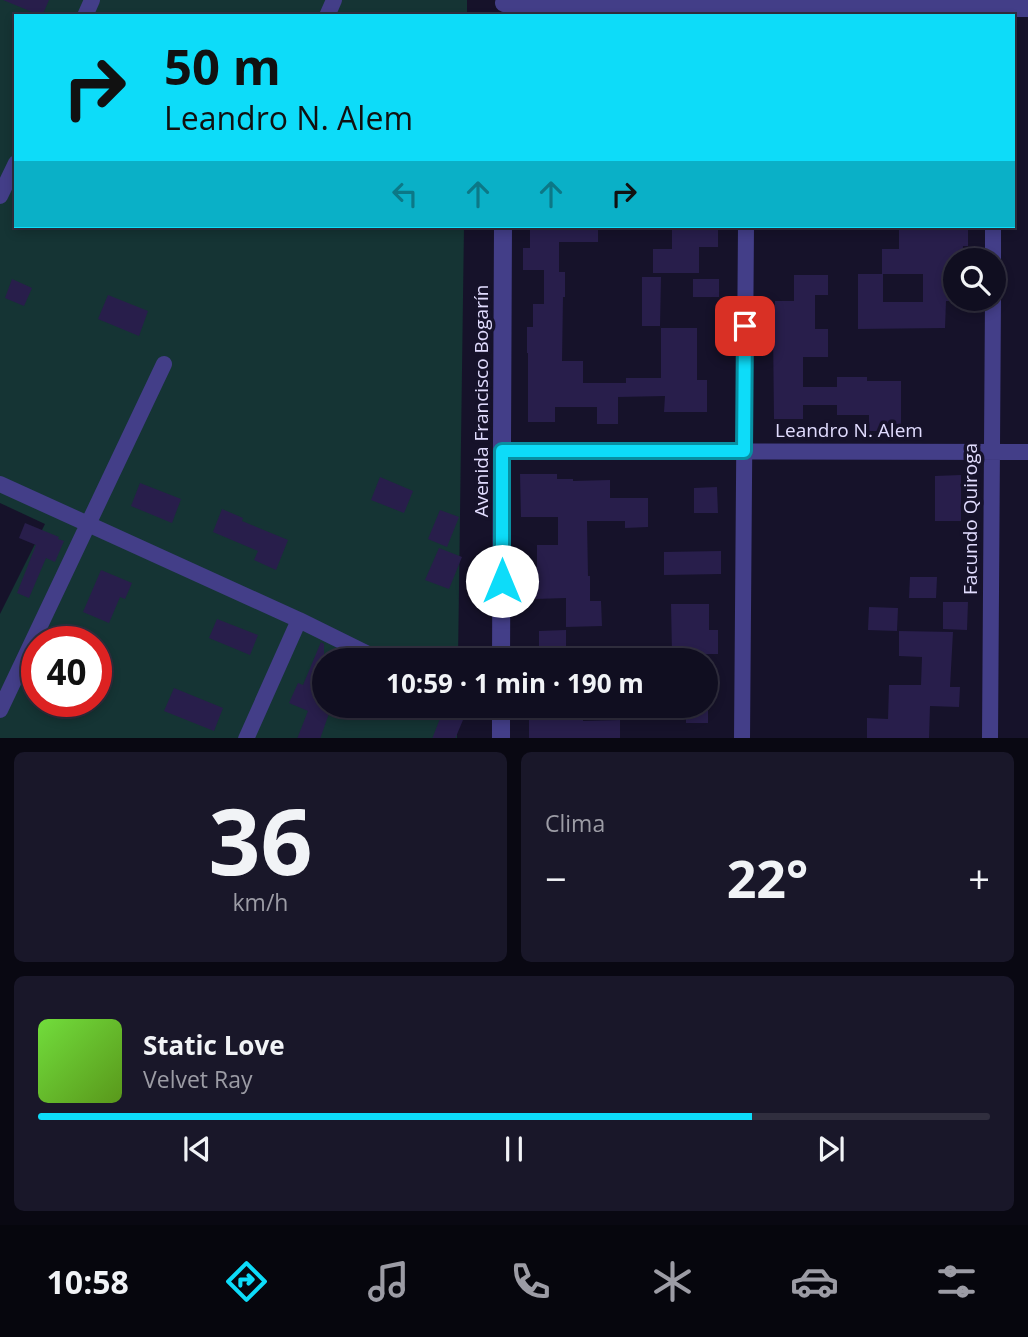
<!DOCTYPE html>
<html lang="es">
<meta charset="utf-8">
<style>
:root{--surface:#100e20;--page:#191729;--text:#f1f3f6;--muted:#9c9ca5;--line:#302e3e;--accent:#0ddcf9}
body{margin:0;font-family:"Open Sans",sans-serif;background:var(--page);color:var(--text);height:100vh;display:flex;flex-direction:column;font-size:26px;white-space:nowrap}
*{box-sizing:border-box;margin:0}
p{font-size:23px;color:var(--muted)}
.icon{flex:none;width:38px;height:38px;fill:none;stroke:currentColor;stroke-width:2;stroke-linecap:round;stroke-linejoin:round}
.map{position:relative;height:738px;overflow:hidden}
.panel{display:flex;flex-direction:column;gap:14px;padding:14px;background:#090812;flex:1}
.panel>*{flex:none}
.banner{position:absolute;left:14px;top:14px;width:1001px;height:214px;border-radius:0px;box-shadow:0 4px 10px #0003,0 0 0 2px var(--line);background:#0ddcf9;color:#111;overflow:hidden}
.buttons{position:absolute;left:943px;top:248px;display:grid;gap:14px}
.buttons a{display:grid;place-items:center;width:63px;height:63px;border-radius:50%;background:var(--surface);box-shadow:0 4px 10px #0003,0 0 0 2px var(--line);font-size:35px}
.speed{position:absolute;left:21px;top:626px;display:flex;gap:14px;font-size:35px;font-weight:700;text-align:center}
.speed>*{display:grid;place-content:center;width:91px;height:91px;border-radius:50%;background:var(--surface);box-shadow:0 4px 10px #0003,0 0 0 2px var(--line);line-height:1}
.speed .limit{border:10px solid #d22;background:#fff;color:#111}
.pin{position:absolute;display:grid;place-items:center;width:60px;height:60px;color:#fff;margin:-30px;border-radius:14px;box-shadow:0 4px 10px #0006}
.me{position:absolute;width:77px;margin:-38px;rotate:0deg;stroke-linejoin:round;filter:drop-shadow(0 0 5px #0008)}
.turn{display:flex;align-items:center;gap:24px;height:147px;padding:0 35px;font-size:32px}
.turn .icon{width:91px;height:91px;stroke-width:2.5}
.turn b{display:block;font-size:49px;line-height:60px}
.lanes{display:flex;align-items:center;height:66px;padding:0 35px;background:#0003;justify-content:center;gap:35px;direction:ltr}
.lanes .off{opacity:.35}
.big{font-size:52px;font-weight:700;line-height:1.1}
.panel .tile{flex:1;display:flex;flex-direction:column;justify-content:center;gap:10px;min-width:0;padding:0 24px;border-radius:10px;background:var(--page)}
.panel .dial{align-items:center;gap:0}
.dial b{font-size:91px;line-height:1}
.song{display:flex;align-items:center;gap:21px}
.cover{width:84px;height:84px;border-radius:10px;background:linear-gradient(135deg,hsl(100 70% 55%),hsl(90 70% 35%))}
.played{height:7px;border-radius:4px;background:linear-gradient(90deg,var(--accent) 75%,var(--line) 75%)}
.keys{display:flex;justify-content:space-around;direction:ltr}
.heat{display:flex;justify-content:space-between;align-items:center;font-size:38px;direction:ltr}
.panel .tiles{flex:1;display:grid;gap:14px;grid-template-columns:1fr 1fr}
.tile:last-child{grid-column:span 2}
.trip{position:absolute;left:312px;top:648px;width:406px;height:70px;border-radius:35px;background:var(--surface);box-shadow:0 4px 10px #0003,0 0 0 2px var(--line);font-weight:700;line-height:70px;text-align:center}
.tabs{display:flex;height:112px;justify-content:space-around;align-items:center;background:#06060d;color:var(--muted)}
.tabs .icon{width:49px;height:49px}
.tabs .selected{color:var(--accent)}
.tabs b{font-size:32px;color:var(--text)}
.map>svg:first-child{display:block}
.green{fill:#153434;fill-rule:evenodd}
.building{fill:#281e4b;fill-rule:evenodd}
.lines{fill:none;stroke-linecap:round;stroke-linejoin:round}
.minor{stroke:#433e88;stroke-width:16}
.tertiary{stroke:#433e88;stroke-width:18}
.route-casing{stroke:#088fa2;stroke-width:18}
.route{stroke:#0ddcf9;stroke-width:12}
.labels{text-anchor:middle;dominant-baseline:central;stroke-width:7;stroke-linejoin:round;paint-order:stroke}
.street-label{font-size:19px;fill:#e1dcfe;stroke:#16122a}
</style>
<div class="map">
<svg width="1028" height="739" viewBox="0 0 1028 739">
<rect width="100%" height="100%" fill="#16122a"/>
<path class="green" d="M 0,0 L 467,0 L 467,16 L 16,16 L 16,226 L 464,226 L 458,660 L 324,660 L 324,705 L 457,705 L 457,738 L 0,738 L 0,614 L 45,524 L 0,503 ZM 37,642 L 96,642 L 96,702 L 37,702 Z"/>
<path class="building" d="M 3,0 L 49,0 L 42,16 Z
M 541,226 L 598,226 L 598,242 L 559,242 L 559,272 L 565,272 L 565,297 L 563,297 L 562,361 L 583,361 L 583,383 L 626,383 L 626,378 L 661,378 L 661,328 L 697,328 L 697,380 L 707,380 L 707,412 L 664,412 L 665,396 L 618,397 L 618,424 L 597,424 L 597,407 L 555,407 L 555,422 L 528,422 L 528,353 L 527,353 L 527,327 L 533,327 L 533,304 L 544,304 L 544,270 L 523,270 L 523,248 L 530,248 L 530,229 L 541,229 Z
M 672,226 L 718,226 L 718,247 L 699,247 L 699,273 L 653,273 L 653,249 L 672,249 Z
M 899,226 L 968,226 L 968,246 L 963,246 L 962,261 L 956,261 L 956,274 L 951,274 L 951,301 L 946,301 L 945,328 L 858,329 L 858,274 L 882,274 L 882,249 L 899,249 ZM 883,274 L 923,274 L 923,302 L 883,302 Z
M 794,275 L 828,275 L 828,295 L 815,295 L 815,329 L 828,329 L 828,357 L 803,357 L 803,387 L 837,387 L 837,377 L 867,377 L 867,381 L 901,381 L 901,424 L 886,424 L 886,431 L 869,431 L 869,415 L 837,415 L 837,405 L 803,405 L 803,419 L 774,419 L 773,329 L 775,329 L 775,301 L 794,301 Z
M 642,277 L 661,277 L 660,326 L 642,326 Z
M 12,279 L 32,288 L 24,306 L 5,298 Z
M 693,279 L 719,279 L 719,297 L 693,297 Z
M 108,295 L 148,311 L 139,336 L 98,319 Z
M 520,474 L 557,474 L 557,479 L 573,479 L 573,481 L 610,480 L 610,498 L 648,498 L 648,527 L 625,528 L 625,521 L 587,521 L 588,576 L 590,576 L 590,601 L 601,601 L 602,626 L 566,627 L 566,598 L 535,599 L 535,577 L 537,577 L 537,545 L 558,545 L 558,517 L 521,517 Z
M 961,475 L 961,521 L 935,521 L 935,476 Z
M 380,477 L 413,491 L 404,513 L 371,500 Z
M 140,483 L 181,499 L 172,523 L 131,506 Z
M 717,487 L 718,513 L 694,513 L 694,488 Z
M 222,509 L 243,518 L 242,521 L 288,540 L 276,570 L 254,560 L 258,551 L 213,532 Z
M 440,510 L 459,517 L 447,547 L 428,539 Z
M 25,523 L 59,537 L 58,539 L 64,541 L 55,562 L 46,558 L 29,598 L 17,593 L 36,545 L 19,538 Z
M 439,548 L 462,557 L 449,589 L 425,580 Z
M 721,551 L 721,574 L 664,575 L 664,552 Z
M 101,570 L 132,583 L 125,599 L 120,597 L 109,623 L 83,612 Z
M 910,577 L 937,577 L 936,598 L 909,598 Z
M 943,602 L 968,602 L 967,630 L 943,629 Z
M 671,604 L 709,604 L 709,630 L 718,630 L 718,654 L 672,654 Z
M 869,607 L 898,608 L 897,631 L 868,630 Z
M 217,619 L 258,635 L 250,655 L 209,638 Z
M 566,630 L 566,660 L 539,660 L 539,631 Z
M 899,631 L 953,632 L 950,687 L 960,687 L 959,707 L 930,706 L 929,739 L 867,739 L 867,718 L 888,719 L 889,685 L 921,685 L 922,657 L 899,656 Z
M 321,642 L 324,644 L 324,705 L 332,705 L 320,739 L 297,739 L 308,711 L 289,703 L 298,683 L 303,685 Z
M 174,688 L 223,708 L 214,731 L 164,711 Z
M 686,705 L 708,705 L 708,723 L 686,723 Z
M 443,711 L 463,720 L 455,739 L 432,739 Z
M 583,719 L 583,721 L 620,720 L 620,739 L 529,739 L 529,720 Z"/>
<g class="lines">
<path class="minor" d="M 85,16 L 92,0
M 327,16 L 334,0
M 0,196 L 16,163
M 993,261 L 993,226
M 502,451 L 1028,452
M 0,484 L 299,620 L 380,660
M 0,710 L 164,364
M 246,739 L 299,620
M 742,739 L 746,226
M 990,739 L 993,299"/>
<path class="tertiary" d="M 504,3 L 525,8 L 1028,8
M 501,660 L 503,226
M 501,739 L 501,705"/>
</g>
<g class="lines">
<defs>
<path id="route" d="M 502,581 L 502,451 L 744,451 L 745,326"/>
</defs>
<use href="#route" class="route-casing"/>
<use href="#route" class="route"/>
</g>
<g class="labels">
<g class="street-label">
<text transform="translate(481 401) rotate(-90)">Avenida Francisco Bogarín</text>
<text x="849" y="430">Leandro N. Alem</text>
<text transform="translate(970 519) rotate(-90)">Facundo Quiroga</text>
</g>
</g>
</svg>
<div class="buttons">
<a><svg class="icon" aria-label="search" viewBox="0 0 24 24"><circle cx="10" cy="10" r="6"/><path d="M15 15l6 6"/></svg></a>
</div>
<div class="speed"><div class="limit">40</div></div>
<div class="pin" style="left:745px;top:326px;background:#d93025"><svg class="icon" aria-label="arrive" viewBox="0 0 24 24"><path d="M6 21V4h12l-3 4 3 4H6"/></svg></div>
<svg class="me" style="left:502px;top:581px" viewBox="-20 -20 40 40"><circle r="19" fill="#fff"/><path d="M0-13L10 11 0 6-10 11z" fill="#0ddcf9"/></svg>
<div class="trip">10:59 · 1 min · 190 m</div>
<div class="banner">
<div class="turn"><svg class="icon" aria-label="right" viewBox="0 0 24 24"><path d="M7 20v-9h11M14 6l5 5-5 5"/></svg><div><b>50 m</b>Leandro N. Alem</div></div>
<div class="lanes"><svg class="icon off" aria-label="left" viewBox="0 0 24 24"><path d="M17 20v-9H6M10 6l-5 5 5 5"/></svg><svg class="icon off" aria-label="ahead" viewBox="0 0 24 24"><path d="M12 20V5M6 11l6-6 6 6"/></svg><svg class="icon off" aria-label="ahead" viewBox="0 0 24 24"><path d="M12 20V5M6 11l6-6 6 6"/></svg><svg class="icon" aria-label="right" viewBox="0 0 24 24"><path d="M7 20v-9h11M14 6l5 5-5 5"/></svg></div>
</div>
</div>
<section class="panel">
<div class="tiles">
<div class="tile dial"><b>36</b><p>km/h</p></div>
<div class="tile"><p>Clima</p>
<div class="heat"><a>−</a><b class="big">22°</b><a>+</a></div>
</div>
<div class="tile">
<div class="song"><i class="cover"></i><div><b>Static Love</b><p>Velvet Ray</p></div></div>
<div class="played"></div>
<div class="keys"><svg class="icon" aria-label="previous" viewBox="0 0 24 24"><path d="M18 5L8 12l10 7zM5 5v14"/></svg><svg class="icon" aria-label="pause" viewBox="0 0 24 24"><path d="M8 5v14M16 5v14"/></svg><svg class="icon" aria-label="next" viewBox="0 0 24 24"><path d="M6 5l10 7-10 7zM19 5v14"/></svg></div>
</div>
</div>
</section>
<nav class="tabs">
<b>10:58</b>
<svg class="icon selected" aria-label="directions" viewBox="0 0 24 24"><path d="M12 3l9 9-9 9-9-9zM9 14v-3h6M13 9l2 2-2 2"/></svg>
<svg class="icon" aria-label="music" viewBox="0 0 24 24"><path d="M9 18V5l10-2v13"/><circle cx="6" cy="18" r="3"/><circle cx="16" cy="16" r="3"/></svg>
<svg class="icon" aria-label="phone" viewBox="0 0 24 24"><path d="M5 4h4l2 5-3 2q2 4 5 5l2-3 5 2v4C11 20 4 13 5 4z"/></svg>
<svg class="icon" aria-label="climate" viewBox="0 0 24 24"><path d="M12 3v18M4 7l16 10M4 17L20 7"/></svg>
<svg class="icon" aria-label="car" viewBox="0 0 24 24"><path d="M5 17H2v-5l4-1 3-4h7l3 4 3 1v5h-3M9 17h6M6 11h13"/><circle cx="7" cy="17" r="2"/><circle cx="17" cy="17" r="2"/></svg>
<svg class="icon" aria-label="filters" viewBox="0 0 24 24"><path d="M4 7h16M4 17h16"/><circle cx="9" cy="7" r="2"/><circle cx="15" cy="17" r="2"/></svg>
</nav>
